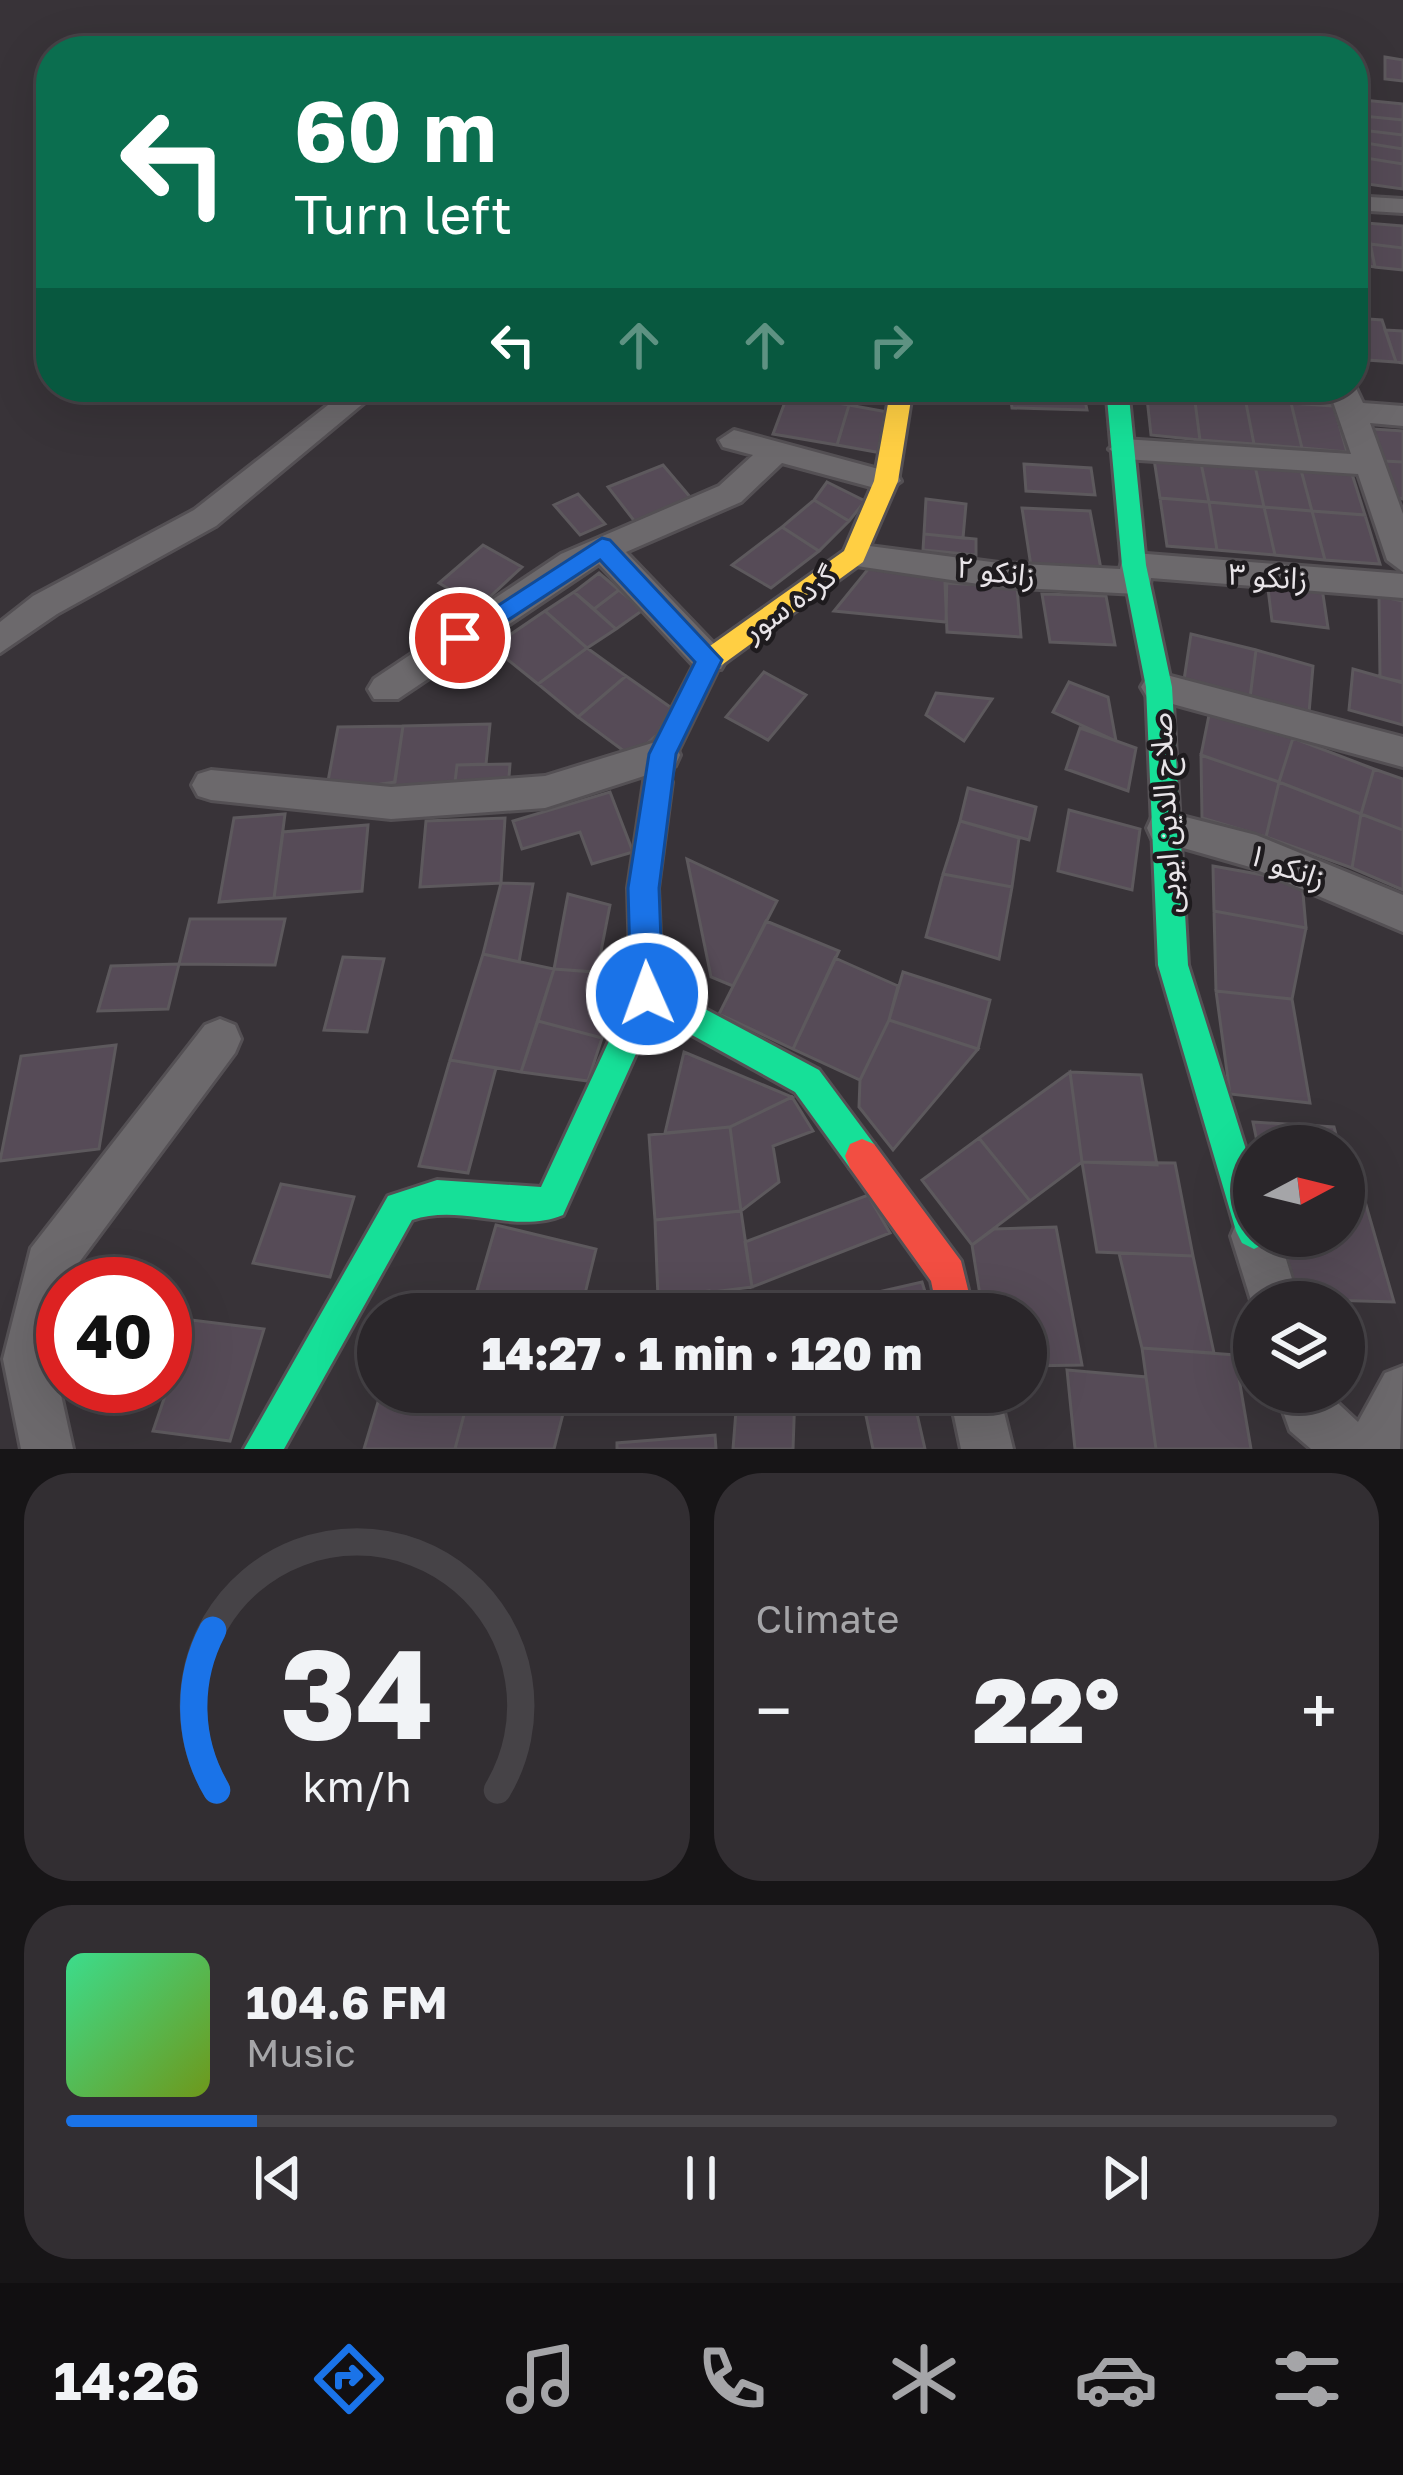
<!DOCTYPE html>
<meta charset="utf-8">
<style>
:root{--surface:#2a262a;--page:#322e32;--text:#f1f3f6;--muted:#a5a5a8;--line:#464347;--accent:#1a73e8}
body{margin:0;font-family:"Golos Text","Noto Sans Arabic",sans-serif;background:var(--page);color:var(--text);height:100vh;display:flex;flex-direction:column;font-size:45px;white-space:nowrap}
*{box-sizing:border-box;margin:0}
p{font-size:39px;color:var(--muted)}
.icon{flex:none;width:66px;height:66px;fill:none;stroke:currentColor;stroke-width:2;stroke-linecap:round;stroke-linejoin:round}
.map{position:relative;height:1449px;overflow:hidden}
.details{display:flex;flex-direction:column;gap:24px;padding:24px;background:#171517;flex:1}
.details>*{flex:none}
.guide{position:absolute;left:36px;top:36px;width:1332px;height:366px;border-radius:48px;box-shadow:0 12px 48px #0002,0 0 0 3px var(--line);background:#0b6e4f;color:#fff;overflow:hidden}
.needle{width:78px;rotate:83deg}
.fabs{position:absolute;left:1233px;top:1125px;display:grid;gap:24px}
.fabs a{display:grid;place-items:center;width:132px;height:132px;border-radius:50%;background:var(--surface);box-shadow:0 12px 48px #0002,0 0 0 3px var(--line);font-size:60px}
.speed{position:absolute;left:36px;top:1257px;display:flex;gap:24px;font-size:60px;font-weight:700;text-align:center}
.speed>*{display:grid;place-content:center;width:156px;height:156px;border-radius:50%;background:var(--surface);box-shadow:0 12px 48px #0002,0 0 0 3px var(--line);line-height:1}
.speed .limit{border:18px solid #d22;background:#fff;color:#111}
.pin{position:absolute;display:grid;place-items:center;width:102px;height:102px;color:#fff;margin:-51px;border:6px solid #fff;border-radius:50%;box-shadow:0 3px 12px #0007}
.me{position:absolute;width:132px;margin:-66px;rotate:358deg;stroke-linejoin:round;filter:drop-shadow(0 0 9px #0008)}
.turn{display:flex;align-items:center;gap:42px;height:252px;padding:0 60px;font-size:54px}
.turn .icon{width:156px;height:156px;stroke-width:2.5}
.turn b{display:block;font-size:84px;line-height:102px}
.lanes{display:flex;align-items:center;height:114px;padding:0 60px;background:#0003;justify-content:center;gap:60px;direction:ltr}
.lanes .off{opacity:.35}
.big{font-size:90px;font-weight:800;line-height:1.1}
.details .widget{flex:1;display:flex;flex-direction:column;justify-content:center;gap:18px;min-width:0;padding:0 42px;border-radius:48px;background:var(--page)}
.details .dial{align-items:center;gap:0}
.dial svg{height:312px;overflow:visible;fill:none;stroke:var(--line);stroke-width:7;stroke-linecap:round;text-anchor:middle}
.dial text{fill:var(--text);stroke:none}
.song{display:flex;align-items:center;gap:36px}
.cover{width:144px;height:144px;border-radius:18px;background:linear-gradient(135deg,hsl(150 70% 55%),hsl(80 70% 35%))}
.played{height:12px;border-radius:6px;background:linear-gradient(90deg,var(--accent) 15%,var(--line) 15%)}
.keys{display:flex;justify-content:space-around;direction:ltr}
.heat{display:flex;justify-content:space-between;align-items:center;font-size:66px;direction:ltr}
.details .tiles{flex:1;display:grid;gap:24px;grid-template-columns:1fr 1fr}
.widget:last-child{grid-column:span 2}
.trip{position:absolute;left:357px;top:1293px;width:690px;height:120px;border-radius:60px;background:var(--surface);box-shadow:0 12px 48px #0002,0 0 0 3px var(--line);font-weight:800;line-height:120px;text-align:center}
.tab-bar{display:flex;height:192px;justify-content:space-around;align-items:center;background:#110f11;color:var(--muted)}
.tab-bar .icon{width:84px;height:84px}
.tab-bar .active{color:var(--accent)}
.tab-bar b{font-size:54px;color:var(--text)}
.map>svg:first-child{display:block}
.building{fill:#564b57;stroke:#5d595d;stroke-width:3}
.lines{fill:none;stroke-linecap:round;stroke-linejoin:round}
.street-casing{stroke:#545054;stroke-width:6}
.fast-casing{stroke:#545054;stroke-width:6}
.slow-casing{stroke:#545054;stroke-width:6}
.jam-casing{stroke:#545054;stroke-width:6}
.street{fill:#6c696c;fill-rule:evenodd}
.fast{fill:#16e098;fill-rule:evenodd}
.slow{fill:#ffcf43;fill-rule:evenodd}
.jam{fill:#f24e42;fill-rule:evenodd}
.route{fill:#1a73e8;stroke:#114b97;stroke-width:3}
.labels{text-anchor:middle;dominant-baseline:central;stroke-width:9;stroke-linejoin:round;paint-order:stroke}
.street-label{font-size:30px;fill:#e8e4e8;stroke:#1e1b1e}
</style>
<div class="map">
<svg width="1403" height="1449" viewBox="0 0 1403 1449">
<rect width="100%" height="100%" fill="#383338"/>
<path class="building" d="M 1385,57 L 1403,60 L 1403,81 L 1385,79 Z
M 1353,99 L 1403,104 L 1403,120 L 1353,115 Z
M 1353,115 L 1403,120 L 1403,135 L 1353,129 Z
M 1353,129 L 1403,135 L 1403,149 L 1353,141 Z
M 1353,141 L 1403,149 L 1403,164 L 1353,156 Z
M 1353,156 L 1403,164 L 1403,189 L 1353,182 Z
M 1353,222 L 1366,223 L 1375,267 L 1353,264 Z
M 1366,223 L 1403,226 L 1403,248 L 1370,244 Z
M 1370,244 L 1403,248 L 1403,270 L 1375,267 Z
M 1353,318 L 1382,320 L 1396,362 L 1353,359 Z
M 1385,330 L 1403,331 L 1403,363 L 1396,362 Z
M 1009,387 L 1082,387 L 1087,410 L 1012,408 Z
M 1193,387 L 1243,387 L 1245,398 L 1194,394 Z
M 1243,387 L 1287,387 L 1291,403 L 1245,398 Z
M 1287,387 L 1330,387 L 1334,406 L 1291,403 Z
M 1146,389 L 1194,394 L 1200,440 L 1151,435 Z
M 788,394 L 849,405 L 837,445 L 773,434 Z
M 1194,394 L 1245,398 L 1254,444 L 1200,440 Z
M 1245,398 L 1291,403 L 1302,448 L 1254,444 Z
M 1291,403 L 1334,406 L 1347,452 L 1302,448 Z
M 849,405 L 898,414 L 887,454 L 837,445 Z
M 1373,429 L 1403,431 L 1403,462 L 1383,461 Z
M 1154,459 L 1201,463 L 1209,502 L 1160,498 Z
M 1383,461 L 1403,462 L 1403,499 L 1396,498 Z
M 1201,463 L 1255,466 L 1264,507 L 1209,502 Z
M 1024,464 L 1091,468 L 1095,495 L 1026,491 Z
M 663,465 L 696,504 L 639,527 L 608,487 Z
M 1255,466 L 1301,470 L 1312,511 L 1264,507 Z
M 1301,470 L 1352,474 L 1365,515 L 1312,511 Z
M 827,482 L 865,501 L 849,521 L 814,500 Z
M 578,494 L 605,524 L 580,535 L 554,505 Z
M 1160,498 L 1209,502 L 1217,550 L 1167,546 Z
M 926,499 L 966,504 L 963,538 L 924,534 Z
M 814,500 L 849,521 L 819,551 L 782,527 Z
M 1209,502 L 1264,507 L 1275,555 L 1217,550 Z
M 1264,507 L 1312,511 L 1325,560 L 1275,555 Z
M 1022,508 L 1090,511 L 1101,569 L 1031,566 Z
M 1312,511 L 1365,515 L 1380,564 L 1325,560 Z
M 782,527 L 819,551 L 771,588 L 732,565 Z
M 924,534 L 976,539 L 976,555 L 923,550 Z
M 483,545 L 522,567 L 479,607 L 439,583 Z
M 873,563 L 947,571 L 946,622 L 834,611 Z
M 599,573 L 619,590 L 594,609 L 574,592 Z
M 1267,581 L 1322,588 L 1328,628 L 1272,621 Z
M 945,583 L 1017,587 L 1021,637 L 947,632 Z
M 619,590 L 643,610 L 616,629 L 594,609 Z
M 574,592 L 616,629 L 587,648 L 545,611 Z
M 1042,594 L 1106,596 L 1115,645 L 1050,642 Z
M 1379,596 L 1403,601 L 1403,682 L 1380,677 Z
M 545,611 L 587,648 L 538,684 L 492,647 Z
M 1191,634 L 1256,650 L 1250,698 L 1184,680 Z
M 587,648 L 626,676 L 578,717 L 538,684 Z
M 1256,650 L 1313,666 L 1309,713 L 1250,698 Z
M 1353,669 L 1403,683 L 1403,725 L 1349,710 Z
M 764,672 L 806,695 L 768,740 L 726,717 Z
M 626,676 L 680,714 L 632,757 L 578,717 Z
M 1069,682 L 1108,697 L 1116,741 L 1053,712 Z
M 936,693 L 992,699 L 964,741 L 926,715 Z
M 1209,715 L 1293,738 L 1279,782 L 1201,755 Z
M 490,724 L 486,764 L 457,765 L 454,791 L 393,792 L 403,726 Z
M 403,726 L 395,782 L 326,792 L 338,727 Z
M 1080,728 L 1136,748 L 1128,791 L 1066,769 Z
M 1293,738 L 1374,769 L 1361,814 L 1279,782 Z
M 1201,755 L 1279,782 L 1266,837 L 1202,818 Z
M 510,764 L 508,790 L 454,791 L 457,765 Z
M 1374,769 L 1403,779 L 1403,830 L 1361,814 Z
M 1279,782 L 1361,814 L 1352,868 L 1266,837 Z
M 968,788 L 1036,807 L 1029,840 L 960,821 Z
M 610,792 L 633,852 L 592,864 L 580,832 L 522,849 L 513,821 Z
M 1069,810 L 1140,829 L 1132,890 L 1058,871 Z
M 285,814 L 274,898 L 219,902 L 234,818 Z
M 1361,814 L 1403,830 L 1403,890 L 1352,868 Z
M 505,818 L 501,883 L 420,887 L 426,821 Z
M 960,821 L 1019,838 L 1012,887 L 943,874 Z
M 368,825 L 362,891 L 274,898 L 283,832 Z
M 687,859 L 777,901 L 733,986 L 711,977 Z
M 1213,866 L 1302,882 L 1306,928 L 1214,911 Z
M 943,874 L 1012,887 L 999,959 L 926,937 Z
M 501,883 L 533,884 L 519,962 L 483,954 Z
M 568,894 L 610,905 L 597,972 L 554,969 Z
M 1214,911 L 1306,928 L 1292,999 L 1216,991 Z
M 190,919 L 285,919 L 275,965 L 179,964 Z
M 766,921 L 839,951 L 793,1049 L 719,1014 Z
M 483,954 L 554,969 L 521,1072 L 450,1060 Z
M 343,957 L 384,959 L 367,1032 L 324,1030 Z
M 835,958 L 898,986 L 889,1020 L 860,1080 L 793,1049 Z
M 179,964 L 168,1009 L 98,1011 L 111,966 Z
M 554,969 L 618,974 L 602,1038 L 538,1021 Z
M 903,972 L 990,1000 L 978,1049 L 889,1020 Z
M 1216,991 L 1292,999 L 1310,1103 L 1230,1094 Z
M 889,1020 L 978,1049 L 893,1150 L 859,1107 L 860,1080 Z
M 538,1021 L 602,1038 L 588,1081 L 521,1072 Z
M 116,1045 L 99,1149 L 0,1161 L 21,1056 Z
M 684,1052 L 792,1097 L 730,1127 L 665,1133 Z
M 450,1060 L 496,1068 L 468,1173 L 419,1166 Z
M 1070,1072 L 1141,1075 L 1157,1165 L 1082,1162 Z
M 1070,1072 L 1082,1162 L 1030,1201 L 979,1138 Z
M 792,1097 L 813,1131 L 773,1146 L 779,1182 L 741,1211 L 730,1127 Z
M 1253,1122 L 1334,1127 L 1339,1146 L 1258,1146 Z
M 730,1127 L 741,1211 L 655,1220 L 649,1135 Z
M 979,1138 L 1030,1201 L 972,1245 L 922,1180 Z
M 1082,1162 L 1175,1163 L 1193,1256 L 1097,1252 Z
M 281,1184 L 354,1197 L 330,1277 L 253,1263 Z
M 868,1195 L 890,1233 L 752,1287 L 745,1242 Z
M 1364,1198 L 1394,1302 L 1295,1299 L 1280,1236 L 1344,1236 L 1344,1202 Z
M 741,1211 L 752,1287 L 658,1299 L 655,1220 Z
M 496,1225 L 596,1249 L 580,1314 L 526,1314 L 474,1301 Z
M 1056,1227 L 1082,1365 L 1026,1366 L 1026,1314 L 983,1314 L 972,1245 L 994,1229 Z
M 1119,1253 L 1193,1256 L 1214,1353 L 1142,1348 Z
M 922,1282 L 932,1314 L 824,1314 L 821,1305 Z
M 709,1291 L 712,1314 L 616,1314 L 615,1305 Z
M 191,1320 L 264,1329 L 230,1441 L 153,1431 Z
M 1142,1348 L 1235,1355 L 1251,1449 L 1156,1449 Z
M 1067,1370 L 1146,1377 L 1156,1449 L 1075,1449 Z
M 381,1392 L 470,1392 L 455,1449 L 364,1449 Z
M 470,1392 L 546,1392 L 567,1398 L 554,1449 L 455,1449 Z
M 795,1392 L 793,1449 L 733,1449 L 737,1398 Z
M 861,1392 L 912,1392 L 925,1449 L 873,1449 Z
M 715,1435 L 716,1449 L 617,1449 L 617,1443 Z"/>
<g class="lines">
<defs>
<path id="street" d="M 1353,196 L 1403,199 L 1403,213 L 1353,210 Z
M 1353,382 L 1363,403 L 1403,406 L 1403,426 L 1370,423 L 1403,514 L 1403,572 L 1387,560 L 1358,474 L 1124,459 L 1109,449 L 1124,439 L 1351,454 L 1328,387 L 1353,387 Z
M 351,387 L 383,387 L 216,526 L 57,614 L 0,653 L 0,622 L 33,596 L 194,510 Z
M 734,430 L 897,474 L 901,481 L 886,491 L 782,463 L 741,502 L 626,552 L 721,651 L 726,660 L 721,669 L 697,669 L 599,564 L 398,699 L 374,699 L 368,689 L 374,679 L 561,554 L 719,486 L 753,455 L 723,447 L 719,440 Z
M 854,544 L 999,563 L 1120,569 L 1123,557 L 1134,553 L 1403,574 L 1403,598 L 1151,578 L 1149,590 L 1137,594 L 999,587 L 843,564 L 838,556 Z
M 1159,673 L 1403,737 L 1403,767 L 1147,697 L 1141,687 L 1147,677 Z
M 662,740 L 675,744 L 680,755 L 675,766 L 545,808 L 391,819 L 211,800 L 198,796 L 192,785 L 198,774 L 211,770 L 391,787 L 545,776 Z
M 1166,812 L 1256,835 L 1403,895 L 1403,932 L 1250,867 L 1152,839 L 1147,828 L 1152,817 Z
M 220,1019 L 235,1025 L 241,1039 L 235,1053 L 63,1284 L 53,1359 L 73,1449 L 21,1449 L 3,1359 L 31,1248 L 205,1025 Z
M 1254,1213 L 1254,1236 L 1279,1236 L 1299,1302 L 1254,1302 L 1254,1310 L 1231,1236 L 1238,1219 Z
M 1403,1366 L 1400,1449 L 1311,1449 L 1290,1431 L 1276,1392 L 1326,1392 L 1358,1422 L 1385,1373 Z
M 949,1392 L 999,1392 L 1013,1449 L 961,1449 Z"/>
<path id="fast" d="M 1106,387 L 1128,387 L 1146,565 L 1172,687 L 1188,965 L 1254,1175 L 1254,1236 L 1270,1236 L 1266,1243 L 1254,1249 L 1242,1243 L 1236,1231 L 1158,965 L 1146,687 L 1122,565 Z
M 658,770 L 668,774 L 672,782 L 658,888 L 662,986 L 819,1070 L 874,1144 L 879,1156 L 874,1168 L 862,1173 L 850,1168 L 795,1092 L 654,1014 L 563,1215 C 515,1235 462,1203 412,1220 L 284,1449 L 244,1449 L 388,1196 L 437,1180 L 541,1187 L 631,994 L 628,888 L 644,782 L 648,774 Z"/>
<path id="slow" d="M 891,387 L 913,387 L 898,481 L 863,562 L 719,667 L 676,755 L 668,790 L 658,794 L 648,790 L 644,782 L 648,755 L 700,653 L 844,551 L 874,481 Z"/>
<path id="jam" d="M 862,1139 L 874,1144 L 961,1261 L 974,1314 L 938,1314 L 931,1281 L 850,1168 L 845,1156 L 850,1144 Z"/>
</defs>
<use href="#street" class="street-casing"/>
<use href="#fast" class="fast-casing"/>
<use href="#slow" class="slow-casing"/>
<use href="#jam" class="jam-casing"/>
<use href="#street" class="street"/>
<use href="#fast" class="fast"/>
<use href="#slow" class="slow"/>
<use href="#jam" class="jam"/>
</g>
<path class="route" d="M 602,538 L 610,540 L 722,660 L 676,754 L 659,888 L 663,994 L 658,1004 L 647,1008 L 636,1004 L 631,994 L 628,888 L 649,754 L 695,662 L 600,560 L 470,645 L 460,648 L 448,638 Z"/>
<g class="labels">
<g class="street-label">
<text transform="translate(996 571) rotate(7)">زانکو ۲</text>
<text transform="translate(1268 576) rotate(4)">زانکو ۳</text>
<text transform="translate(789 603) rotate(-36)">گرده سور</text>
<text transform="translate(1165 813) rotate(-93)">صلاح الدین ایوبی</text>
<text transform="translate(1287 866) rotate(20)">زانکو ۱</text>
</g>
</g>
</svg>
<div class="fabs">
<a><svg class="needle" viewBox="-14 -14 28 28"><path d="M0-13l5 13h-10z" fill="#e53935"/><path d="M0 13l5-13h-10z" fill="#a5a5a8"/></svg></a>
<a><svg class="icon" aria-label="layers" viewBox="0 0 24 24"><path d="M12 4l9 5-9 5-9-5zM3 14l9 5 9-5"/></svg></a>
</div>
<div class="speed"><div class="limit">40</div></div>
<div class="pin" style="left:460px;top:638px;background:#d93025"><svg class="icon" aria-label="arrive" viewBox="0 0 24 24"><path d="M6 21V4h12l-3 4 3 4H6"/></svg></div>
<svg class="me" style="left:647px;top:994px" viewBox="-20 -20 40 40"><circle r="17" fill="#1a73e8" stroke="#fff" stroke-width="3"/><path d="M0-11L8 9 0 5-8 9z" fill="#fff"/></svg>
<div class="trip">14:27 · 1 min · 120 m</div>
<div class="guide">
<div class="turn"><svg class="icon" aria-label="left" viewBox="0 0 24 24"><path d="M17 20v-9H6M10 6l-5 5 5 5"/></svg><div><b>60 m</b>Turn left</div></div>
<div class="lanes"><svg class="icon" aria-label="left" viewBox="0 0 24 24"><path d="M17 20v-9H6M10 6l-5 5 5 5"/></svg><svg class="icon off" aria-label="ahead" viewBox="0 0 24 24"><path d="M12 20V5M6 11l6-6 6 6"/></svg><svg class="icon off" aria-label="ahead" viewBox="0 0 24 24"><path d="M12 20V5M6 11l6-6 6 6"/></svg><svg class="icon off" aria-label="right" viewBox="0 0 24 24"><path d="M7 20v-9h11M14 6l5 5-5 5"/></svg></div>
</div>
</div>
<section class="details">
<div class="tiles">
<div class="widget dial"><svg viewBox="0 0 100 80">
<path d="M14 69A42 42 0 1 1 86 69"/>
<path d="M14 69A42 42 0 0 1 13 28" stroke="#1a73e8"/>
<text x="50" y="56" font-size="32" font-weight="700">34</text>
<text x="50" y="72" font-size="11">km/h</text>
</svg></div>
<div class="widget"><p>Climate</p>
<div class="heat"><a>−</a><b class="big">22°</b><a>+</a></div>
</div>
<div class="widget">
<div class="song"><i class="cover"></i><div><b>104.6 FM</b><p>Music</p></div></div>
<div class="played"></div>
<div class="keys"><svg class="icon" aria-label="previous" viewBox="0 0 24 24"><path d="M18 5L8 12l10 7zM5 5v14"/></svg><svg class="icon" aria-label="pause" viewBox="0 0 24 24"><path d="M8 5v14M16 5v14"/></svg><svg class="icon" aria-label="next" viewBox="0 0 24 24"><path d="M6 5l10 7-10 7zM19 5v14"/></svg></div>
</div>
</div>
</section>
<nav class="tab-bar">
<b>14:26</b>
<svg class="icon active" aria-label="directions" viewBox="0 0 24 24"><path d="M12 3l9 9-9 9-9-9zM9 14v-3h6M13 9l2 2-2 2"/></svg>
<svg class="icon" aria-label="music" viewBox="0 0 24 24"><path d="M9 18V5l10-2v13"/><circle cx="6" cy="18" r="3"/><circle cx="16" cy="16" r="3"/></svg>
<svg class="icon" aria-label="phone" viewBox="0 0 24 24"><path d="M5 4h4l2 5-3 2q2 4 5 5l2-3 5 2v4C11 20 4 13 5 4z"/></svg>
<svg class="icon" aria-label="climate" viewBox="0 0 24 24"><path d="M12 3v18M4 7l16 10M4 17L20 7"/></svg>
<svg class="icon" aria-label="car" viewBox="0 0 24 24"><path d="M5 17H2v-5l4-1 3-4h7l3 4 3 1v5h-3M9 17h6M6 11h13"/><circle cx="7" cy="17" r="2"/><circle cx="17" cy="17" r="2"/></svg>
<svg class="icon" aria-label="filters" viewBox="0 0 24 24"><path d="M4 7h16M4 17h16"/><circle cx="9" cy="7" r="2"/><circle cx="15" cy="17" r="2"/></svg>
</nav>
